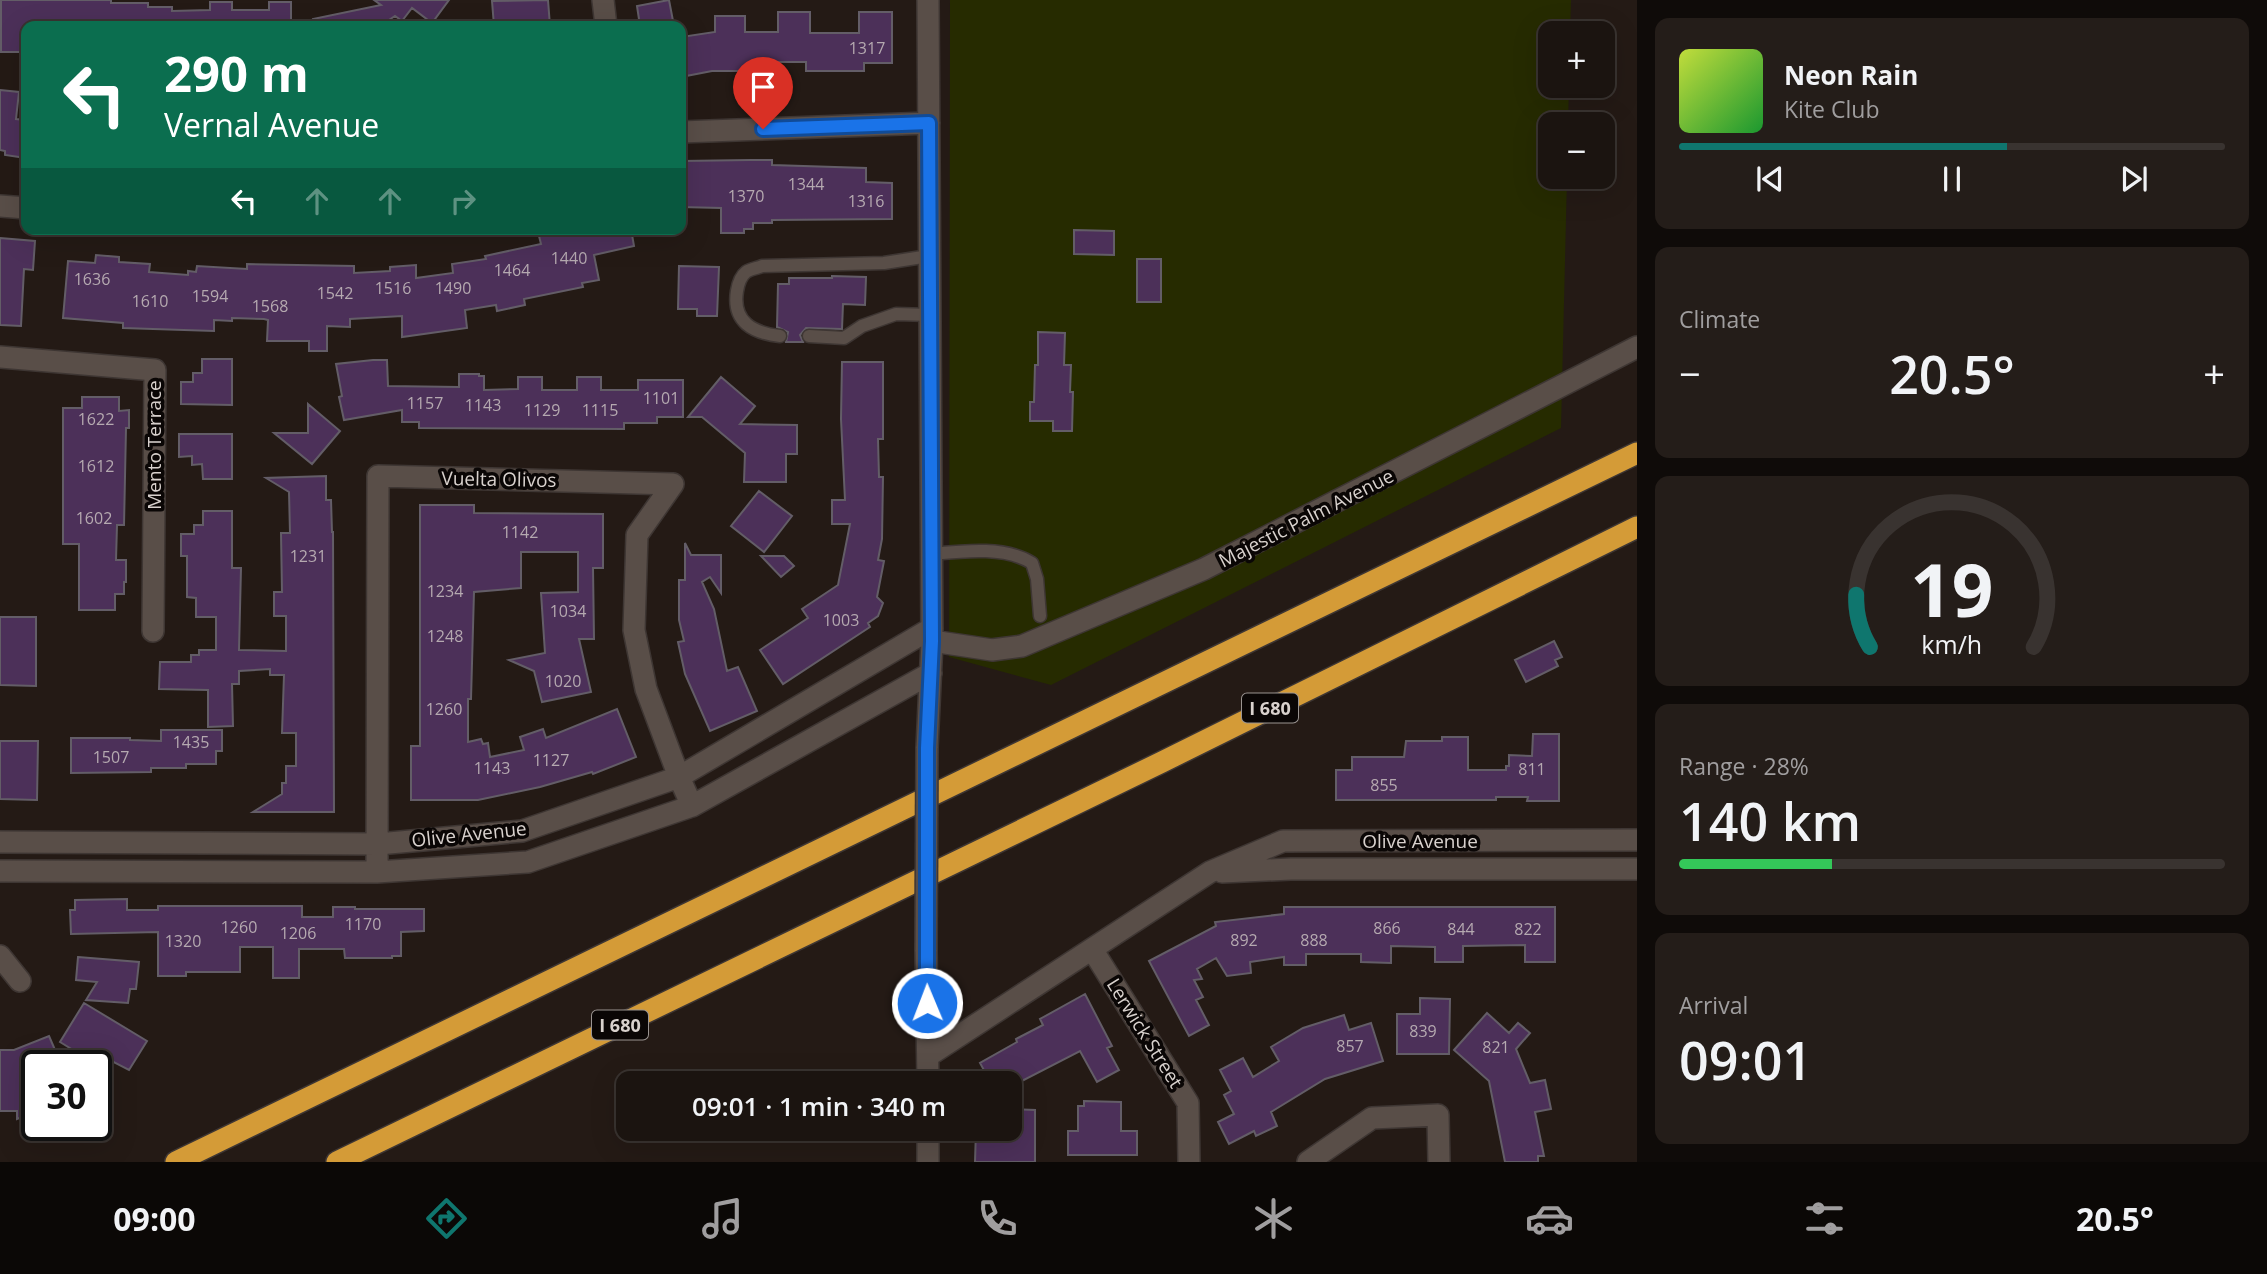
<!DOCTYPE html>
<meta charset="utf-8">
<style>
:root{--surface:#1b1410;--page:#241d19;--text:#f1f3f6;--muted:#a09e9f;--line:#393330;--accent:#0f766e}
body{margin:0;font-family:"Open Sans",sans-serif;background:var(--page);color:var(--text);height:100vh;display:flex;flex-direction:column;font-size:26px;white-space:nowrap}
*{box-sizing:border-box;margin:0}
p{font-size:23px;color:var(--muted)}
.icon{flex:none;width:38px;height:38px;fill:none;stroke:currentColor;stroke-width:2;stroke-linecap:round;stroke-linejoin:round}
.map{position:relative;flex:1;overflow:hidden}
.sheet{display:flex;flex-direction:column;gap:18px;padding:18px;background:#0f0b09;width:630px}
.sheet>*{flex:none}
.banner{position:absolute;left:21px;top:21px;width:665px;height:214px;border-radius:14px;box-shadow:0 7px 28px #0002,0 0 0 2px var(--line);background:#0b6e4f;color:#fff;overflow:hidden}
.buttons{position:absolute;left:1538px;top:21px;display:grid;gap:14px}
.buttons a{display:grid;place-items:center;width:77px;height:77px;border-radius:14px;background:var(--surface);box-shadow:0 7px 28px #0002,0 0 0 2px var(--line);font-size:35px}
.speed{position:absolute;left:21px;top:1050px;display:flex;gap:14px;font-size:35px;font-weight:700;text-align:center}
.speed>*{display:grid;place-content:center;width:91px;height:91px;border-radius:50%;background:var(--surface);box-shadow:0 7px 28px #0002,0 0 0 2px var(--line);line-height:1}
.speed .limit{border:4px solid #111;border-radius:10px;background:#fff;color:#111}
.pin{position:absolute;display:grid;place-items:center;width:60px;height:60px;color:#fff;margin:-72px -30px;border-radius:50% 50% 50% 0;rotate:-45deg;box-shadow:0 0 7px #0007}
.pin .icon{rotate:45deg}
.me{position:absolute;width:77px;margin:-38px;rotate:359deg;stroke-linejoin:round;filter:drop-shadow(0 0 5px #0008)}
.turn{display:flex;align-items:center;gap:24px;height:147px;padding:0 28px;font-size:32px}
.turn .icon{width:91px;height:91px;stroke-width:2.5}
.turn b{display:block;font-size:49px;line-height:60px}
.lanes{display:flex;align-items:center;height:66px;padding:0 28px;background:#0003;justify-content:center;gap:35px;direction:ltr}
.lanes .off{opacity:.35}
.big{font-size:52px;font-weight:600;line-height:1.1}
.sheet .tile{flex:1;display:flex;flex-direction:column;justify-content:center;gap:10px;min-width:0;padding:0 24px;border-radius:14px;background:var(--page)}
.sheet .dial{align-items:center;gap:0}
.dial svg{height:182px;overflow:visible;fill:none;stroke:var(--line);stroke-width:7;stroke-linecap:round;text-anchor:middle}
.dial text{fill:var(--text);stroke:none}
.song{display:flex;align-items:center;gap:21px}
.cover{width:84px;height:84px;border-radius:10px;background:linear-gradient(135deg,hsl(70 70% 55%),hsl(130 70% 35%))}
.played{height:7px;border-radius:4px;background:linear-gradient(90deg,var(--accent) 60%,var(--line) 60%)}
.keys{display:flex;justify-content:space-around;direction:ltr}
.heat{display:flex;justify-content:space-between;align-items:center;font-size:38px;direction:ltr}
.charge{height:10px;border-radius:5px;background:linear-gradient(90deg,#34c759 28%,var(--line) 0)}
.trip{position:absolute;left:616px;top:1071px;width:406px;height:70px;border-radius:14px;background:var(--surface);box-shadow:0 7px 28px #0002,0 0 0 2px var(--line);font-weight:600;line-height:70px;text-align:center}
.dock{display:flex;height:112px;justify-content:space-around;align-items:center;background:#0b0806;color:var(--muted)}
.dock .icon{width:49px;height:49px}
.dock .active{color:var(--accent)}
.dock b{font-size:32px;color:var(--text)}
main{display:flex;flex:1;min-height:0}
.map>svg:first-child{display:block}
.green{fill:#262b00}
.building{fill:#4c3059;stroke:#635d67;stroke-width:2}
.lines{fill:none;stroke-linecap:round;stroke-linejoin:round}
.lane-casing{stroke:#3e3633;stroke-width:15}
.street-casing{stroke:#3e3633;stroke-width:24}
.highway-casing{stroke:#3e3633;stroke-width:24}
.lane{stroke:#594e48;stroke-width:12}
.street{stroke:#594e48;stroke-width:21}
.highway{stroke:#d49b37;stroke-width:21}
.street-bridge-casing{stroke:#3e3633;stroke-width:24;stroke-linecap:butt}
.street-bridge{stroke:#594e48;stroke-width:21}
.route-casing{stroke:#114b97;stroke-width:18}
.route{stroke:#1a73e8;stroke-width:12}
.labels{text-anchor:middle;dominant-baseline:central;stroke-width:7;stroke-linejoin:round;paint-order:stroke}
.number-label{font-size:16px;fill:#b5a9b0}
.shield{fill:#0a0605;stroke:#9a9491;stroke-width:2}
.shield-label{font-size:18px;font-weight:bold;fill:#d8d1cd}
.street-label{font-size:19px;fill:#d8d1cd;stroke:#0a0605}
</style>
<main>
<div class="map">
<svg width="1637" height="1162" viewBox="0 0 1637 1162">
<rect width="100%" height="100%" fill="#241a15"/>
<path class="green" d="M 950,0 L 1571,0 L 1570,33 L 1550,33 L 1550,86 L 1569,86 L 1568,124 L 1550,124 L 1550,177 L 1567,177 L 1561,428 L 1051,685 L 949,657 Z"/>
<path class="building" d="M 1,0 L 111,0 L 111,3 L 148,3 L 148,7 L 172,7 L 172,11 L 210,10 L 210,2 L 232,2 L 232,10 L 269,10 L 269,2 L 291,2 L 291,26 L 26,26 L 26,52 L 1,52 Z
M 374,0 L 449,0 L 432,23 L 412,8 L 402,21 L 395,16 L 380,26 L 314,26 L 313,19 L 381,5 Z
M 548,0 L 550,26 L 494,26 L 492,1 Z
M 669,0 L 674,26 L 640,26 L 637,6 Z
M 778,12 L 810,12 L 810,33 L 859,33 L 859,12 L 892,12 L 892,63 L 864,63 L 864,71 L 806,71 L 806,62 L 764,62 L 764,71 L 712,71 L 681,77 L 681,37 L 715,32 L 715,16 L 745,16 L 745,32 L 778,32 Z
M 0,90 L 19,92 L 16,119 L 26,120 L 26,158 L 5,155 L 5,151 L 0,150 Z
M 750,160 L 772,160 L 772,165 L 866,168 L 866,182 L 892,183 L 892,219 L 772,220 L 772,223 L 753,223 L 753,229 L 744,229 L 744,233 L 721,233 L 721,208 L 681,207 L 681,161 Z
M 566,229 L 631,229 L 634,246 L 594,255 L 599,280 L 582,283 L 583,287 L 524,299 L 525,305 L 497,311 L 496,305 L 465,310 L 467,328 L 402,337 L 402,316 L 350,319 L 350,327 L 327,326 L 327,351 L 309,351 L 309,341 L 267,341 L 268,320 L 264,319 L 232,318 L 232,321 L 214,320 L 214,331 L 123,328 L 123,323 L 63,318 L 68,261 L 95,263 L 96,255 L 119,257 L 119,262 L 150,264 L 149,272 L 188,275 L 188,271 L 196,272 L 197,266 L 247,269 L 247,264 L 354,266 L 354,273 L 390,271 L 390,267 L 416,265 L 416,278 L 453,273 L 452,264 L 486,259 L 485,256 L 541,244 L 539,236 L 566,231 Z
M 1074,230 L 1114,231 L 1114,255 L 1074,254 Z
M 0,238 L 35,241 L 33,270 L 24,269 L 21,326 L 0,325 Z
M 1137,259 L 1161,259 L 1161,302 L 1137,302 Z
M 679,266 L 719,267 L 717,316 L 697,316 L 697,309 L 678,309 Z
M 832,276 L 866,277 L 865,305 L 843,304 L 842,329 L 806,328 L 800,335 L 803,342 L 786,342 L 788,332 L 777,327 L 778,284 L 789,284 L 789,278 L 832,278 Z
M 1038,332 L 1065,333 L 1064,365 L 1071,365 L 1070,392 L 1073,392 L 1072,431 L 1053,431 L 1053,421 L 1030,421 L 1030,402 L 1034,402 L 1035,365 L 1038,365 Z
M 202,359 L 232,359 L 232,405 L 181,404 L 181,382 L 193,382 L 193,373 L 202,373 Z
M 373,360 L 387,360 L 388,386 L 459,387 L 459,374 L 479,374 L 479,376 L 484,376 L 484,390 L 518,389 L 518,377 L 542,377 L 542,390 L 577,390 L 577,377 L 601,377 L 601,390 L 638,390 L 638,380 L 683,380 L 683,417 L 657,417 L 657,423 L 624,423 L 624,429 L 419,428 L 419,422 L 402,422 L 402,410 L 344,420 L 339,397 L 342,396 L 336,364 Z
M 842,362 L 883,362 L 883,439 L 878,439 L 879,477 L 883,477 L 882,539 L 878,560 L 884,561 L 877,597 L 883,603 L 878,616 L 868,623 L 870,627 L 783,684 L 760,650 L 808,618 L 802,609 L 838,585 L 850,524 L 832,524 L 832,500 L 845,500 L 841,419 Z
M 721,377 L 755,406 L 740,424 L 797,425 L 797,454 L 786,454 L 786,482 L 744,482 L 745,453 L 702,417 L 688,417 Z
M 82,397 L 119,397 L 119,411 L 129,410 L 129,428 L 126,428 L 124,525 L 117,525 L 116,560 L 126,560 L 126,582 L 124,582 L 124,594 L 115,594 L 115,610 L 79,610 L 79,544 L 63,544 L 63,408 L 82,408 Z
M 308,404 L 340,431 L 312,464 L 274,433 L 308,433 Z
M 179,434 L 232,434 L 232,479 L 203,479 L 202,464 L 192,465 L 192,456 L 179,457 Z
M 326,476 L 326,500 L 331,500 L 332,532 L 333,532 L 334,812 L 253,812 L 282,794 L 282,783 L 286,783 L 286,766 L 296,766 L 296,733 L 282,733 L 284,675 L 270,675 L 270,669 L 239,671 L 239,684 L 232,684 L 233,726 L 208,727 L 208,690 L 159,689 L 160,662 L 191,662 L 191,655 L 199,655 L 199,650 L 216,650 L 216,617 L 196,617 L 196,598 L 187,597 L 187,556 L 181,556 L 181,534 L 194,534 L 194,525 L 203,525 L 203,511 L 232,511 L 232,568 L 241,568 L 239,650 L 286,651 L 286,616 L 274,616 L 274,592 L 282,592 L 281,533 L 290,533 L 289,492 L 266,478 Z
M 759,491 L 792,516 L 764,552 L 731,526 Z
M 420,505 L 474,505 L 474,513 L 603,514 L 603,568 L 593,568 L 594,639 L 579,639 L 591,692 L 542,702 L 534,671 L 509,660 L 545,653 L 541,593 L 578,592 L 578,552 L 521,552 L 521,588 L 474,592 L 471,699 L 468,699 L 468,742 L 481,739 L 483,744 L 488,743 L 490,757 L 524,750 L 520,737 L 543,729 L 546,738 L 617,709 L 636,757 L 593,774 L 592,772 L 540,787 L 478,800 L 411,800 L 411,746 L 420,746 Z
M 685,543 L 691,555 L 721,555 L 721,593 L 710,577 L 702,582 L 714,609 L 727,671 L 738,667 L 757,711 L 710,731 L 685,674 L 678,642 L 684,641 L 679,620 L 679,580 L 685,580 Z
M 761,556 L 784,556 L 794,566 L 781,577 Z
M 0,617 L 36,617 L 36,686 L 0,685 Z
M 1554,641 L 1562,657 L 1555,660 L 1558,666 L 1526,682 L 1515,660 Z
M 161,730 L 222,730 L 222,751 L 216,751 L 216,764 L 186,764 L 186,768 L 151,768 L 151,772 L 71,773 L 71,738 L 130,738 L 130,740 L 161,741 Z
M 1533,734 L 1559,734 L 1559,801 L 1527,801 L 1528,797 L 1496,797 L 1496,800 L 1336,800 L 1336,770 L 1352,770 L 1352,757 L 1404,757 L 1406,741 L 1442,741 L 1442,737 L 1468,737 L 1468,770 L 1506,770 L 1506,766 L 1509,766 L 1509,755 L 1532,756 Z
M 0,741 L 38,741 L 37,800 L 0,799 Z
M 127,899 L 127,910 L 158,910 L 158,906 L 302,906 L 302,917 L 333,917 L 333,907 L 355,907 L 355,909 L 424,909 L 424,931 L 401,932 L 401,956 L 392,956 L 392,958 L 345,958 L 344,949 L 299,949 L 299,978 L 273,978 L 273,947 L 240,947 L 240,972 L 186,972 L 186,976 L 158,976 L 158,932 L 71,934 L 70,910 L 75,910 L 75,900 Z
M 1284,907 L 1555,907 L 1555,962 L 1525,962 L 1525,945 L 1463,946 L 1463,962 L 1435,962 L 1435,947 L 1391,946 L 1391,963 L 1361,962 L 1361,954 L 1306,954 L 1306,965 L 1284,965 L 1284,957 L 1250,962 L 1251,973 L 1227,976 L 1216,958 L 1197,969 L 1202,979 L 1194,980 L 1203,997 L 1196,1000 L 1209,1025 L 1189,1036 L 1149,961 L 1216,926 L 1215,922 L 1284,914 Z
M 78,957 L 139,962 L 136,989 L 130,989 L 128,1003 L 86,1000 L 97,982 L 76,980 Z
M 1085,994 L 1112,1046 L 1107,1048 L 1119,1070 L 1097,1082 L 1080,1051 L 1018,1083 L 991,1083 L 980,1063 L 1017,1042 L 1016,1039 L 1043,1025 L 1040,1019 Z
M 1420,998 L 1450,999 L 1449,1054 L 1397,1054 L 1397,1014 L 1420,1014 Z
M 84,1003 L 147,1041 L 129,1070 L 106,1058 L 101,1067 L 60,1042 Z
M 1487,1013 L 1509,1033 L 1518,1023 L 1530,1033 L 1516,1049 L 1530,1083 L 1545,1080 L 1551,1109 L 1535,1112 L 1544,1156 L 1538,1156 L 1538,1162 L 1505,1162 L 1489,1081 L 1454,1050 Z
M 1344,1015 L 1349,1030 L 1371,1023 L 1383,1061 L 1325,1079 L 1271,1112 L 1277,1126 L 1256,1136 L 1254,1131 L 1229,1144 L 1218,1122 L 1234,1114 L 1224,1095 L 1231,1091 L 1220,1070 L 1243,1058 L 1253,1077 L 1279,1061 L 1271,1047 L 1303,1028 Z
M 49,1036 L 62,1066 L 37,1066 L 37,1111 L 17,1119 L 17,1111 L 0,1111 L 0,1050 L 14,1050 Z
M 1084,1101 L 1121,1102 L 1121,1131 L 1137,1131 L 1137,1155 L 1068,1155 L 1068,1131 L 1078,1131 L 1078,1106 L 1084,1106 Z
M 1010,1109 L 1035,1110 L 1035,1162 L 975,1162 L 976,1129 L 1010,1129 Z"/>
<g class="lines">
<defs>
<path id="lane" d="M 780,336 C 753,333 732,322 737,291 C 738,285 741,276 746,272 C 750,269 758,268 762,266 L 884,263 L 929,256
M 809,336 L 844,338 L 862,326 L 896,314 L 930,315
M 931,554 C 963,551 1005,546 1032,563 L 1037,579 L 1040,616"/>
<path id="street" d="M 603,0 L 606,26
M 681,132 L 929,123
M 0,206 L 26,208
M 0,357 L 155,370 L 153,631
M 932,641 L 992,650 L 1022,646 L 1204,569 L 1637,347
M 927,748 L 932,641 L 928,0
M 0,842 L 378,844 L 522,831 L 679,777 L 932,628
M 0,871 L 377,872 L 528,862 L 692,806 L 931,673
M 377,872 L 378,476 L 673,484 L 637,535 L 634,630 L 646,689 L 679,777 L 692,806
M 1222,872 L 1291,869 L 1637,869
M 1092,949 L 1188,1103 L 1189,1162
M 926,950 L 928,1083
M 0,956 L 20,981
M 928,1056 L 1210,872 L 1283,841 L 1637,840
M 928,1129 L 928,1162
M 1308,1162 L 1372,1118 L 1438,1115 L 1439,1162"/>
<path id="highway" d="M 176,1162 L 1637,453
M 337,1162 L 1162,762 L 1637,527"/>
</defs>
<use href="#lane" class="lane-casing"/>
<use href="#street" class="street-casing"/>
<use href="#highway" class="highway-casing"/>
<use href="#lane" class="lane"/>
<use href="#street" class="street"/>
<use href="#highway" class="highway"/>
<defs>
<path id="street-bridge" d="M 926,950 L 927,748"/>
</defs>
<use href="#street-bridge" class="street-bridge-casing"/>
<use href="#street-bridge" class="street-bridge"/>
</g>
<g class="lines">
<defs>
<path id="route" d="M 763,129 L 929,123 L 932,641 L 927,748 L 927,1003"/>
</defs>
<use href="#route" class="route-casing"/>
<use href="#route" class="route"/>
</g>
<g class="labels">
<g class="number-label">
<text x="867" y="48">1317</text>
<text x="806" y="184">1344</text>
<text x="746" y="196">1370</text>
<text x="866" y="201">1316</text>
<text x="569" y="258">1440</text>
<text x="512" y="270">1464</text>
<text x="92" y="279">1636</text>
<text x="393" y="288">1516</text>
<text x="453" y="288">1490</text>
<text x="335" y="293">1542</text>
<text x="210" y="296">1594</text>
<text x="150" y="301">1610</text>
<text x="270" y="306">1568</text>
<text x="661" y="398">1101</text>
<text x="425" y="403">1157</text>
<text x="483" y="405">1143</text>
<text x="542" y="410">1129</text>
<text x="600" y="410">1115</text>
<text x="96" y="419">1622</text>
<text x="96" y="466">1612</text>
<text x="94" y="518">1602</text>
<text x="520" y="532">1142</text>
<text x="308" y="556">1231</text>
<text x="445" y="591">1234</text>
<text x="568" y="611">1034</text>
<text x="841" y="620">1003</text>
<text x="445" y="636">1248</text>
<text x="563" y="681">1020</text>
<text x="444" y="709">1260</text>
<text x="191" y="742">1435</text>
<text x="111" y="757">1507</text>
<text x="551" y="760">1127</text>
<text x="492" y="768">1143</text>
<text x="1532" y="769">811</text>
<text x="1384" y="785">855</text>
<text x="363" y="924">1170</text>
<text x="239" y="927">1260</text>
<text x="1387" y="928">866</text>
<text x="1461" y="929">844</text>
<text x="1528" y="929">822</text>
<text x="298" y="933">1206</text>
<text x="1244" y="940">892</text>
<text x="1314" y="940">888</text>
<text x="183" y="941">1320</text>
<text x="1423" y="1031">839</text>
<text x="1350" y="1046">857</text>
<text x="1496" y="1047">821</text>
</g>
<g class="shield">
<rect x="1242" y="693.5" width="56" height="29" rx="5"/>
<rect x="592" y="1010.5" width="56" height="29" rx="5"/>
</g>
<g class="shield-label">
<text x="1270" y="708">I 680</text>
<text x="620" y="1025">I 680</text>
</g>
<g class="street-label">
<text transform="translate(154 445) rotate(-90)">Mento Terrace</text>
<text transform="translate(499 479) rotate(1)">Vuelta Olivos</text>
<text transform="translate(1306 518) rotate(-27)">Majestic Palm Avenue</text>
<text transform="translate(469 834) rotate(-6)">Olive Avenue</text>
<text x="1420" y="841">Olive Avenue</text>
<text transform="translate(1145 1033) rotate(58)">Lerwick Street</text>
</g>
</g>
</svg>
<div class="buttons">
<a>+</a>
<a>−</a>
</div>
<div class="speed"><div class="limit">30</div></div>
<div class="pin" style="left:763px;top:129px;background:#d93025"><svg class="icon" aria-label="arrive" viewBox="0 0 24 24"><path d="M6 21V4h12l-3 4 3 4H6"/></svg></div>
<svg class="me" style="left:927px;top:1003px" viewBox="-20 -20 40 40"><circle r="17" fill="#1a73e8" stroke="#fff" stroke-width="3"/><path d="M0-11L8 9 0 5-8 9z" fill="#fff"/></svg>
<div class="trip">09:01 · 1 min · 340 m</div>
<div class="banner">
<div class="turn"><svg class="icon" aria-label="left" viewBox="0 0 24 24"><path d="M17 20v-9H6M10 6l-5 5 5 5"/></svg><div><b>290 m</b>Vernal Avenue</div></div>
<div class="lanes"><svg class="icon" aria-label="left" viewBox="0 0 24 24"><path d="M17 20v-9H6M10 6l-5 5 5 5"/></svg><svg class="icon off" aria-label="ahead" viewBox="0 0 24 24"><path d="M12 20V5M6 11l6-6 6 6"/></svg><svg class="icon off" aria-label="ahead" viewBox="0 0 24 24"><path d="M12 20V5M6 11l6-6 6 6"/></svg><svg class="icon off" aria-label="right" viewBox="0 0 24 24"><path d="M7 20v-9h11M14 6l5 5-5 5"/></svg></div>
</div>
</div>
<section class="sheet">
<div class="tile">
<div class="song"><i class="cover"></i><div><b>Neon Rain</b><p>Kite Club</p></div></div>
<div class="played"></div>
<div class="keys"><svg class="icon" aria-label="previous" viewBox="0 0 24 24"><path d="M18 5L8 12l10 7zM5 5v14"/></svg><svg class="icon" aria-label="pause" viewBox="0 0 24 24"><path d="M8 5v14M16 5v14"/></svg><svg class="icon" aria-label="next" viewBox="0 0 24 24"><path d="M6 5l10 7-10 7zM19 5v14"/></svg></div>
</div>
<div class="tile"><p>Climate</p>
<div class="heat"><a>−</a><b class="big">20.5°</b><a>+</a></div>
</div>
<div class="tile dial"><svg viewBox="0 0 100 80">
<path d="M14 69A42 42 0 1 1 86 69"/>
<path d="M14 69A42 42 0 0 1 8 46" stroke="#0f766e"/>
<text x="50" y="56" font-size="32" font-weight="700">19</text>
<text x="50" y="72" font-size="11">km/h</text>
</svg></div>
<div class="tile"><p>Range · 28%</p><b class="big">140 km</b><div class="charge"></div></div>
<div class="tile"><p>Arrival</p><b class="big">09:01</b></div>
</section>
</main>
<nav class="dock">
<b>09:00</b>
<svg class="icon active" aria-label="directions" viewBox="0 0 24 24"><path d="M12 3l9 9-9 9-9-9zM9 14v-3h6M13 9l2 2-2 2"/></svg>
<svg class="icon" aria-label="music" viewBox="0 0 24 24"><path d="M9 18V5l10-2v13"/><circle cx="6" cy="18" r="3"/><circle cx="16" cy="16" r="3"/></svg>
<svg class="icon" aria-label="phone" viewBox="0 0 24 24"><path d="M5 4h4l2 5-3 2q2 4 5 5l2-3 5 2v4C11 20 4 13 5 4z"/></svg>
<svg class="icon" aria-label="climate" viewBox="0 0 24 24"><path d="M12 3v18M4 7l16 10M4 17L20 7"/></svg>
<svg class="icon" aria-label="car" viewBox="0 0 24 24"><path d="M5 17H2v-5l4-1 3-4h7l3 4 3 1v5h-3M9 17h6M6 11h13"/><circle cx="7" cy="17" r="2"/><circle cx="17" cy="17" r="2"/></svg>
<svg class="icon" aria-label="filters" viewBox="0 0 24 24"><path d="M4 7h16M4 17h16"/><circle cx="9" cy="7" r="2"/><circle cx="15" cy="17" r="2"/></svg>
<b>20.5°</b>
</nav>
